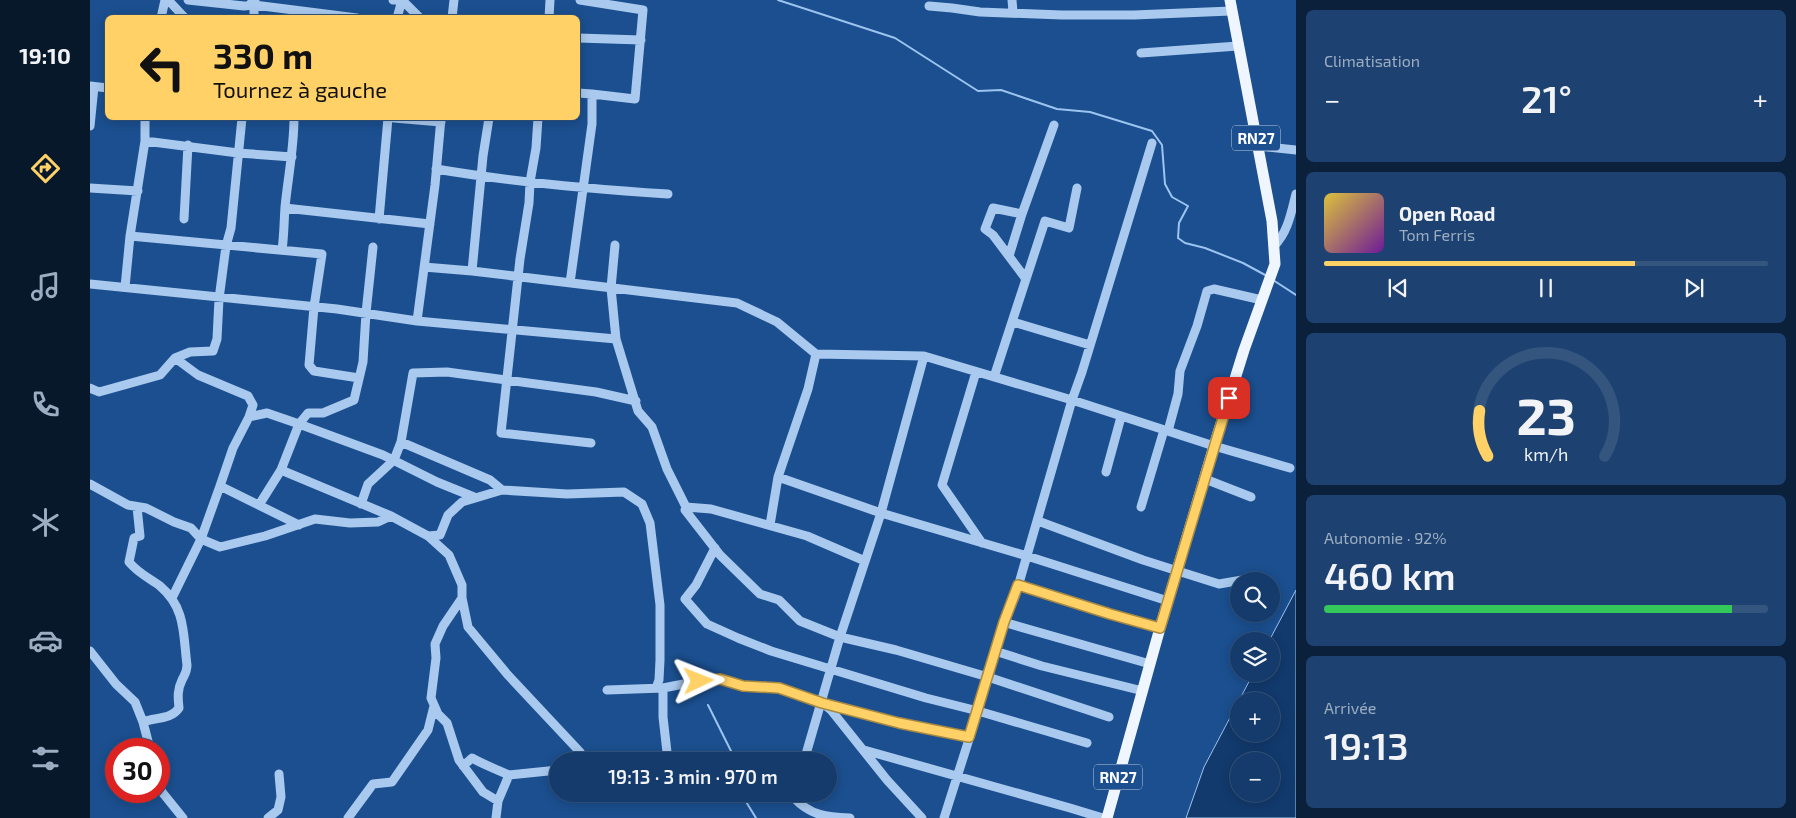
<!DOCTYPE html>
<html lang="fr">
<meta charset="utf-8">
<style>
:root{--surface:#143b6b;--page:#1d4271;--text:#f1f3f6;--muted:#9dadc1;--line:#33557e;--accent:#ffd166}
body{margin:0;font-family:"Exo 2",sans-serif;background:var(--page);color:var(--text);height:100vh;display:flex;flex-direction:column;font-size:19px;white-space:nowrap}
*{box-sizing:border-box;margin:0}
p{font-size:16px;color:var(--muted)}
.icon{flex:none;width:28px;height:28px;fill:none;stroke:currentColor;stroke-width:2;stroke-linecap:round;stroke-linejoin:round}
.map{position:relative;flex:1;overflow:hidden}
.details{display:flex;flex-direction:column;gap:10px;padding:10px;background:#0b203b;width:500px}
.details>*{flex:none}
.top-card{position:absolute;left:15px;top:15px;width:475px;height:105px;border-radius:8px;box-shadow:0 2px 12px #0003,0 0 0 1px var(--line);background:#ffd166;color:#111;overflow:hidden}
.fabs{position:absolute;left:1140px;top:572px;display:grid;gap:10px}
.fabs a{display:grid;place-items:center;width:50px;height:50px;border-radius:50%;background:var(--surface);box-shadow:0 2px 12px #0003,0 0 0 1px var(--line);font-size:25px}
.speed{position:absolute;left:15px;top:738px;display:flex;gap:10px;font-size:25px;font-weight:700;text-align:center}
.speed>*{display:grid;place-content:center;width:65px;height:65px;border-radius:50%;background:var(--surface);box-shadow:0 2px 12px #0003,0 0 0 1px var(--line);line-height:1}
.speed .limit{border:8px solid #d22;background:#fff;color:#111}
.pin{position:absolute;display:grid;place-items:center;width:42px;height:42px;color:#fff;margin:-21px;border-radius:10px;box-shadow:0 2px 8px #0006}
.me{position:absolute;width:55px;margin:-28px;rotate:88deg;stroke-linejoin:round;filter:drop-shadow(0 0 4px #0008)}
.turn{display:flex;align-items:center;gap:18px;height:105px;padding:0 25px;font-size:22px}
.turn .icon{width:65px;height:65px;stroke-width:2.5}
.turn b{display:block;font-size:35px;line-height:42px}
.big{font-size:38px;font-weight:600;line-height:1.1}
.details .card{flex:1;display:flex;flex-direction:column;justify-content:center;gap:8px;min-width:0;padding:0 18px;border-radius:8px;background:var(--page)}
.details .dial{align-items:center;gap:0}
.dial svg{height:130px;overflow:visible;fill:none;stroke:var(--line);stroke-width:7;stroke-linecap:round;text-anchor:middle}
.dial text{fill:var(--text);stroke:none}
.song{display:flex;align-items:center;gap:15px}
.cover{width:60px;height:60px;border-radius:8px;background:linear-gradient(135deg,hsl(50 70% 55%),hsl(280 70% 35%))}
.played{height:5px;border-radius:2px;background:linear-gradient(90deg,var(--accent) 70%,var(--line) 70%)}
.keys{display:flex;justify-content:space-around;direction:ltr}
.heat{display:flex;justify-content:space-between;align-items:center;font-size:28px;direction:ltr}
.charge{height:8px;border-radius:4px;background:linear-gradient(90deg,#34c759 92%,var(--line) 0)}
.trip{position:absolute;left:459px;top:752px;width:288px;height:50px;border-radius:25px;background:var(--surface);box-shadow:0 2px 12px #0003,0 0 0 1px var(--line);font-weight:600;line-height:50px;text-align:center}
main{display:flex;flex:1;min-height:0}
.dock{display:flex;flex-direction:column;width:90px;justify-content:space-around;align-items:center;background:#08182b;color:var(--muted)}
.dock .icon{width:35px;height:35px}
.dock .current{color:var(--accent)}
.dock b{font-size:22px;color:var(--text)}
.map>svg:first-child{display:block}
.water{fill:#123a6d;stroke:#9cc4f0;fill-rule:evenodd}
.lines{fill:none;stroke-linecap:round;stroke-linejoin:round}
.stream{stroke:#9cc4f0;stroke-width:2}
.minor{stroke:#a9c9ee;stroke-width:9}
.major{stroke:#f0f6ff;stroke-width:11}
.route-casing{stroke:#a68842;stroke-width:12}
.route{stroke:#ffd166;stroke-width:9}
.labels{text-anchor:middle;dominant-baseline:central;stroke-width:5;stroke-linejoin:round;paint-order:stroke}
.shield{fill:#1b4f8f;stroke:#bbcadd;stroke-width:1}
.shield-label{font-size:15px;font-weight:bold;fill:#fff}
</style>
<main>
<nav class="dock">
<b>19:10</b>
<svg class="icon current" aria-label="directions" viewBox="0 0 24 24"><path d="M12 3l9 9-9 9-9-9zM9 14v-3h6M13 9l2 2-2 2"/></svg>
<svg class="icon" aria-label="music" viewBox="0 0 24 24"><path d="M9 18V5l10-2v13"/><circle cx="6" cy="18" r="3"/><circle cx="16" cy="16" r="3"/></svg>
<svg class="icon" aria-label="phone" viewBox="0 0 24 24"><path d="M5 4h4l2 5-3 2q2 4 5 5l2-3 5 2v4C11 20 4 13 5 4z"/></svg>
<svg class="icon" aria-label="climate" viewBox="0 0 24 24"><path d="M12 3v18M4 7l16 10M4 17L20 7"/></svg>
<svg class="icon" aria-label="car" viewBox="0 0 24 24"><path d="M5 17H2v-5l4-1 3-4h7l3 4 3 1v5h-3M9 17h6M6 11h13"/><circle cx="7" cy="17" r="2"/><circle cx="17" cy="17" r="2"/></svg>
<svg class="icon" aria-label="filters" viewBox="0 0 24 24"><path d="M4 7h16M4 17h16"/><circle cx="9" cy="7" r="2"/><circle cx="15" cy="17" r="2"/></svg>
</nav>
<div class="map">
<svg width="1206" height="818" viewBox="0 0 1206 818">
<rect width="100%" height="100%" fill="#1b4f8f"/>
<path class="water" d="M 1206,590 L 1206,818 L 1096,818 L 1114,767 L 1163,674 L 1181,674 L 1181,641 L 1179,641 ZM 1149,701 L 1181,701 L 1181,734 L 1149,734 ZM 1149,761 L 1181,761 L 1181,794 L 1149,794 Z"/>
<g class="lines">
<path class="stream" d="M 688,0 L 805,38 L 888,91 L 911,90 L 967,109 L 1000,112 L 1062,131 L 1072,145 L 1075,184 L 1082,197 L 1098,206 L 1089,223 L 1088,238 L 1095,243 L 1115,248 L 1153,263 L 1177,276
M 1183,280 L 1206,295
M 618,705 L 646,761
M 654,794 L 655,800 L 666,818"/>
<path class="minor" d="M 78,0 L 95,18
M 98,0 L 154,6 L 164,5
M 165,0 L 164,5 L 267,18
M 303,0 L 305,0
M 312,0 L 330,18
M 490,0 L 553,10 L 545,99 L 502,94
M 922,0 L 923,12
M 160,4 L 164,5 L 164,18
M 839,6 L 862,8 L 890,12 L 972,15 L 1044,15 L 1141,11
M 71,18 L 75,0
M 307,18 L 312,0
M 362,18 L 364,0
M 459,18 L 460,0
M 488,38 L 551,40
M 1051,53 L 1148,46
M 0,86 L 18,88
M 152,118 L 141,228 L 136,246 L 129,299 L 127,339 L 123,351 L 100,352 L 85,358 L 108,375 L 158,396 L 163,405 L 159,417
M 304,118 L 351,122
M 448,118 L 446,148 L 440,182 L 439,203 L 430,259 L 411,433 L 501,443
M 0,126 L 4,87
M 55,141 L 148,153 L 202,157
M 1167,146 L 1206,150
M 346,169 C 423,182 500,189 578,194
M 0,188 L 48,191
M 195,208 L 340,224
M 94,219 L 98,145
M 289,219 L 298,118
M 40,236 L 232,254 L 224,307 L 219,365 L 224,371 L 269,378
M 525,245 L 521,288 L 526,339 L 548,411 L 562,427 L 577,469 L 596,507 L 595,510 L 630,555 L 670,594 L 689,600 L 710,621 L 750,637 L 806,650 L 898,677 L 1019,717
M 1184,246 C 1198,232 1201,213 1206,194
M 192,250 C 194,236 194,222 195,207 C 198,177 204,148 204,118
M 919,256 L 932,214
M 334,267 L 382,271 L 647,303 L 687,322 L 726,354 L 834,356 L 982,400 L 1124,446 L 1200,468
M 382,271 L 393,156 L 399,118
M 936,279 L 903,235 L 895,229 L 903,208 L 932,214 L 964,125
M 480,283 L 502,124 L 502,94 L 488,93
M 0,284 L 247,309 L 327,321 L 526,339
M 35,287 L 40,236 L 55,141 L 55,118
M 327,321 L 345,185 L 351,118
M 923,322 L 1000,345
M 886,372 L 852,485 L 892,543
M 904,377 L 955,221 L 979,228 L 987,188
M 0,388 L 9,392 L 70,375 L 85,358
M 1078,431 L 1088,394 L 1090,371 L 1107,326 L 1117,291 L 1124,289 L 1172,300
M 191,470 L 209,424 L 218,413 L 233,413 L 264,400 L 273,362 L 276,313 L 283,247
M 1016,472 L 1031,417
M 688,477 L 791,513 L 937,556 L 1078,601
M 1115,479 L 1161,497
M 0,484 L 38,505 L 56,508 L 84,522 L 101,528 L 111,539 L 130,547 L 175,536 L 225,519 L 260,523 L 288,522 L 301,516
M 130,486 L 143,448 L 159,417 L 177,413 L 209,424 L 293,455 L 347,482 L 384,497
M 412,490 L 400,480 L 311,442 L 323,373 L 357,372 L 506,392 L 546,401
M 271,504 L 278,484 L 304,460 L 311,442
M 169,505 L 191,470 L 301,516 L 338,536 L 359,555 L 372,585 L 372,598
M 47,507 L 50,536 L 44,538 L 39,562 C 48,573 59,578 70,586 C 96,608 93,634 97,665 C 97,672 95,674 92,680 C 87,690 88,698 89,708 C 81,720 65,717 53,722 L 60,749
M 596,507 L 621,509 L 717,536 L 775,561
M 1051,507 L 1074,430
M 948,521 L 1053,560 L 1129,584 L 1164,578
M 680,525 L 688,477 L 718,389 L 726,354
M 338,536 L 350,535 L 358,515 L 372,502 L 412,490 L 477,494 L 534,492 L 552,504 L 560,523 L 570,605 L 570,660 L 569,680 L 566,688
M 625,548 L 606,585 L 595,599 L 617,624 L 648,638 L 681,651 L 836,698 L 888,711 L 997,743
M 928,585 L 1020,614 L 1070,628
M 82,598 L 111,539 L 130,486 L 209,525
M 913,622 L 1060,664
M 0,651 L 26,684 L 45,702 L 53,722
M 905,651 L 952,666 L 1053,691
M 573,688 L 573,717 L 578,761
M 517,690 L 573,688 L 609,681 L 630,679 L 653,686 L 689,687 L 732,703 L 809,723 L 879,737
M 736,706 L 741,710 L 797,780 L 832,818
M 774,750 L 980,808 L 1013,818
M 714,761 L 750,637 L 791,513 L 834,356
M 373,766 L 382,758 C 394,765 406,769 419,775 L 408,801 L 393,792 L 369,760 L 357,723 L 348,714 L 341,698 L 346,658 L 345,644 L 353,626 L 372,598 L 378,627 L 417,674 L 490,752 L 495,761
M 419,775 L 468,770
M 69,784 L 72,792 L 93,818
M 705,794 L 704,798 C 721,816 737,817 760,818
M 178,818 L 188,810 L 191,797 L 189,774
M 258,818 L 283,784 L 302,782 L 338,730 L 344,706
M 406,818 L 408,801
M 854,818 L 888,711 L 913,622 L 925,597 L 982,400 L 992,372 L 1062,143"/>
<path class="major" d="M 1017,818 L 1070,628 L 1124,446 L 1154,350 L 1185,264 L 1182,221 L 1140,0"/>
</g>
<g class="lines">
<defs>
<path id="route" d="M 609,681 L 630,679 L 653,686 L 689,688 L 732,703 L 809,723 L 879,737 L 914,622 L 928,585 L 1020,614 L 1070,628 L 1139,398"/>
</defs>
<use href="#route" class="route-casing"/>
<use href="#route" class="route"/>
</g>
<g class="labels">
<g class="shield">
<rect x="1142" y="125.5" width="48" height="25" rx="4"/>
<rect x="1004" y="764.5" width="48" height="25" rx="4"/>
</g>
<g class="shield-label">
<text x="1166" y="138">RN27</text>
<text x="1028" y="777">RN27</text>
</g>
</g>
</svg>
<div class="fabs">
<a><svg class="icon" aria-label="search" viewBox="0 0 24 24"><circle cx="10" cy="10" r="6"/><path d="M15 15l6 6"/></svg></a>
<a><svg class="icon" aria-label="layers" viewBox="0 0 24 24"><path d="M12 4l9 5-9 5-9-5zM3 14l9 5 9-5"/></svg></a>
<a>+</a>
<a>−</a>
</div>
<div class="speed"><div class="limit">30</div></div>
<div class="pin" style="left:1139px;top:398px;background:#d93025"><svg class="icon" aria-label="arrive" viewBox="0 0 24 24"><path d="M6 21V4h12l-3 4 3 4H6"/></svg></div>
<svg class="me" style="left:609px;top:681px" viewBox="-20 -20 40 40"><path d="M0-17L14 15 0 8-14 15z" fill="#ffd166" stroke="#fff" stroke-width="4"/></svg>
<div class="trip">19:13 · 3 min · 970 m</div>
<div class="top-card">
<div class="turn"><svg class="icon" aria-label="left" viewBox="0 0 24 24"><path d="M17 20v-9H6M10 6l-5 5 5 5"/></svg><div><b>330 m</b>Tournez à gauche</div></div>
</div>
</div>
<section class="details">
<div class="card"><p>Climatisation</p>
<div class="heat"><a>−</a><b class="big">21°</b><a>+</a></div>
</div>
<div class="card">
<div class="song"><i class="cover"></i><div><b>Open Road</b><p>Tom Ferris</p></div></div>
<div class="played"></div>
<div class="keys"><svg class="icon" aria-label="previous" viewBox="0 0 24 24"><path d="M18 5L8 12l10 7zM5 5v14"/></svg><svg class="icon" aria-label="pause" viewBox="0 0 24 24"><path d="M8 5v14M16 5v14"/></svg><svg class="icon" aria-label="next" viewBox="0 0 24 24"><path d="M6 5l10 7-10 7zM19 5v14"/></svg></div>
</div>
<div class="card dial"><svg viewBox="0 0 100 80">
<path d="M14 69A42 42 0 1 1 86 69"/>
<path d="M14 69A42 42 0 0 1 9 41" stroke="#ffd166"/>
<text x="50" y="56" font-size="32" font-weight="700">23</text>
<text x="50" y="72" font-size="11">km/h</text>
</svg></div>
<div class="card"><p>Autonomie · 92%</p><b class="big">460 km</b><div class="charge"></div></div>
<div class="card"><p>Arrivée</p><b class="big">19:13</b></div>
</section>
</main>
